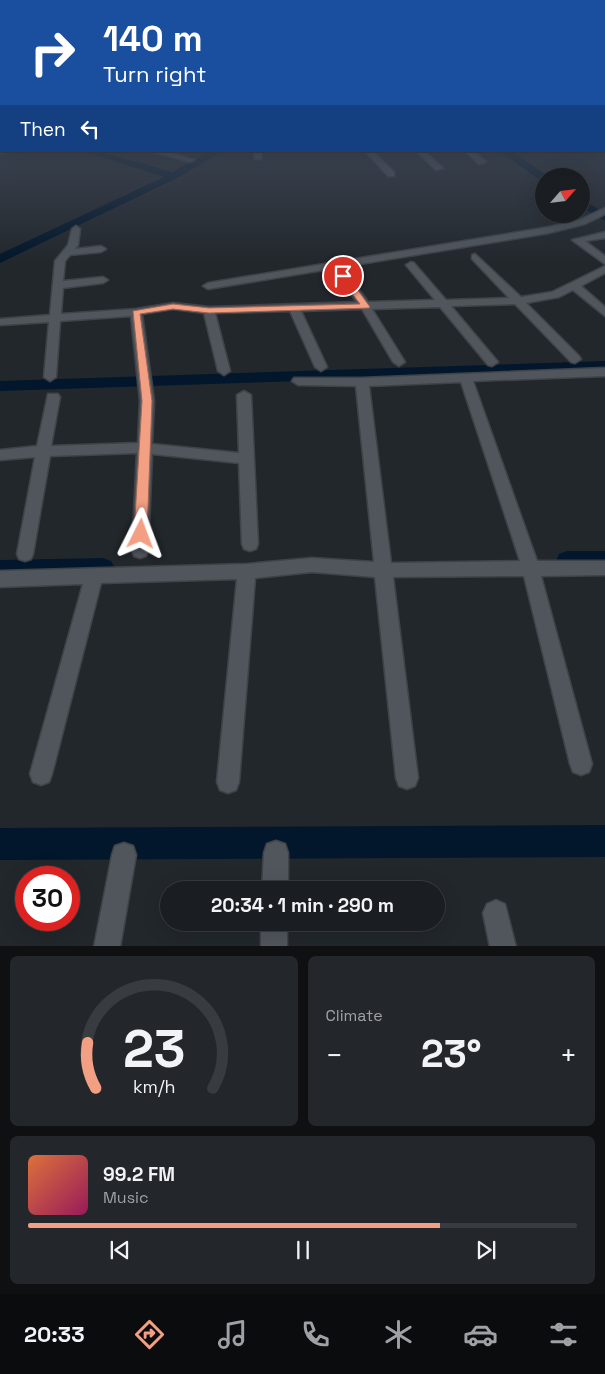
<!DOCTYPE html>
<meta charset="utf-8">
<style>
:root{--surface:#1a1d21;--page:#23262a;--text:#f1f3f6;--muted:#9fa2a5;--line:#383b3f;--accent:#f39f84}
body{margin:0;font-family:"Space Grotesk",sans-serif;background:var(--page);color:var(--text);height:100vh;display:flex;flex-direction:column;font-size:19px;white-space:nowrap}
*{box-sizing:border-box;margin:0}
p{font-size:16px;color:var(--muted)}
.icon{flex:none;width:28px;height:28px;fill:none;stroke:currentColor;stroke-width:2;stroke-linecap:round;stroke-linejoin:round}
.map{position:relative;height:946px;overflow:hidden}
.side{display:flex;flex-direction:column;gap:10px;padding:10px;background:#0e1012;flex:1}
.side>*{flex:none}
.top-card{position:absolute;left:0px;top:0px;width:605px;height:152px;box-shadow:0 5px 20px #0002,0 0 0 1px var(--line);background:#1a4fa0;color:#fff;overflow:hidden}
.needle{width:32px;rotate:62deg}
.fabs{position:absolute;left:535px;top:168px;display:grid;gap:10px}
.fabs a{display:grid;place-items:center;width:55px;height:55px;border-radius:50%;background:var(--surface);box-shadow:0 5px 20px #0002,0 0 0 1px var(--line);font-size:25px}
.speed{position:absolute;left:15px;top:866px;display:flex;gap:10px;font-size:25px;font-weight:700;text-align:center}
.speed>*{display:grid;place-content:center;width:65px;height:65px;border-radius:50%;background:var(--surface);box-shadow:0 5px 20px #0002,0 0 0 1px var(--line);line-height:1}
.speed .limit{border:8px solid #d22;background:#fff;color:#111}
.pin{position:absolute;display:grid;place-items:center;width:42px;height:42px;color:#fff;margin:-21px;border:2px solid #fff;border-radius:50%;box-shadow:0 1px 5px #0007}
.me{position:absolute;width:55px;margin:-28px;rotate:3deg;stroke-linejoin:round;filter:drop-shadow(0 0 4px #0008)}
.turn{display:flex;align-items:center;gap:18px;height:105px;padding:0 20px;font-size:22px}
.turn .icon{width:65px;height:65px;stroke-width:2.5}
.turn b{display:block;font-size:35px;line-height:42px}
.then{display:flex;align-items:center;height:48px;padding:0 20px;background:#0003;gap:10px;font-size:19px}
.big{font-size:38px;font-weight:600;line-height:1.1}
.side .card{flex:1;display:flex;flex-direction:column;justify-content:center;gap:8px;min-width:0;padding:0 18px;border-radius:8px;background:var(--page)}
.side .dial{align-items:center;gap:0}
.dial svg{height:130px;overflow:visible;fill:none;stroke:var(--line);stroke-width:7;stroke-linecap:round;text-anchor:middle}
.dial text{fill:var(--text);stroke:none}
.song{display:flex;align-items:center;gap:15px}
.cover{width:60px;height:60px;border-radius:8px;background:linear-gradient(135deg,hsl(20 70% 55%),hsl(330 70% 35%))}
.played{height:5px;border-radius:2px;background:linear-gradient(90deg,var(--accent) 75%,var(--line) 75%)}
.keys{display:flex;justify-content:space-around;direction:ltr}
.heat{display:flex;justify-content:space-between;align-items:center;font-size:28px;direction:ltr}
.side .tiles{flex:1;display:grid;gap:10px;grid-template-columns:1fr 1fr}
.card:last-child{grid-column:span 2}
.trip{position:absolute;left:160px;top:881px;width:285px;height:50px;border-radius:25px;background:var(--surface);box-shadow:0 5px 20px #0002,0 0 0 1px var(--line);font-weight:600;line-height:50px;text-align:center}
.tabs{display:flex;height:80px;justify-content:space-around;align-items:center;background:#0a0c0d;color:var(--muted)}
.tabs .icon{width:35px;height:35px}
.tabs .active{color:var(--accent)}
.tabs b{font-size:22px;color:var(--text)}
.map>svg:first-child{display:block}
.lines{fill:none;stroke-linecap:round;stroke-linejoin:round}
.canal{fill:#02172b;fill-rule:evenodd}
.minor-casing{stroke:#3f4247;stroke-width:3}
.minor{fill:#50565c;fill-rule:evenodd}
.route{fill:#f39f84;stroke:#9e6756}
</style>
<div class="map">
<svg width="605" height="947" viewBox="0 0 605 947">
<rect width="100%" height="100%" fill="#22272c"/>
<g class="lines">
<path class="canal" d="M 82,151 L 98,151 L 172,172 L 211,151 L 223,151 L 177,178 L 0,263 L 0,254 L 164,177 Z
M 499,151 L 511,151 L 548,176 L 544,176 L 544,181 L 540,180 Z
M 581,199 L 605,213 L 605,221 L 581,207 Z
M 605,361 L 605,371 L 0,391 L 0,381 Z
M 567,551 L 605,551 L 605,571 L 567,571 L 559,568 L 556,561 L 559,554 Z
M 103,558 L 111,561 L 115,568 L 111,575 L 103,578 L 0,580 L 0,560 Z
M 605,825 L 605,857 L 0,860 L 0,828 Z"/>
<defs>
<path id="minor" d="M 0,149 L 4,151 L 3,152 L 0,153 Z
M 151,151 L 163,151 L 194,160 L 190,162 Z
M 254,151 L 261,151 L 261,159 L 255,159 Z
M 365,151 L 372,151 L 394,172 L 394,176 L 388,176 Z
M 416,151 L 424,151 L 443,168 L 436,170 Z
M 465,151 L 473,151 L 486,162 L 479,164 Z
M 605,208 L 605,214 L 585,224 L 549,233 L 208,289 L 203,286 L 208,283 L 549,227 L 579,220 Z
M 76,226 L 80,229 L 78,245 L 75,249 L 101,246 L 106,249 L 101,252 L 70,255 L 65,261 L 63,281 L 103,277 L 108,280 L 103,283 L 63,288 L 61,314 L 136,309 L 173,303 L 209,307 L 357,302 L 338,276 L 343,273 L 347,274 L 368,302 L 435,300 L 406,265 L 411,262 L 414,263 L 446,300 L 509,298 L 472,259 L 472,255 L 475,254 L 521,297 L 552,292 L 605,266 L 605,273 L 581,286 L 605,307 L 605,316 L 573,290 L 559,297 L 526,303 L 579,356 L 581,359 L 575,363 L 571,362 L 515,304 L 451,306 L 498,362 L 492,366 L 488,365 L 440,307 L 372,309 L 405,362 L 399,366 L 393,362 L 362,309 L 301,311 L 327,367 L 321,371 L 315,367 L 290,311 L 215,313 L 230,371 L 224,375 L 218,371 L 204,313 L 173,309 L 142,314 L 154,401 L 152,444 L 239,453 L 237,395 L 244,391 L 251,395 L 258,544 L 256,549 L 250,551 L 244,549 L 242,544 L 239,463 L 152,454 L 148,551 L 146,556 L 140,558 L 134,556 L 132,551 L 137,453 L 50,456 L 33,554 L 31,559 L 25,561 L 19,559 L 17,554 L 35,457 L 0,460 L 0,450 L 37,446 L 48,394 L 58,394 L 60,397 L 51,446 L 138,443 L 140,401 L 131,316 L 60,321 L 56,377 L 50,381 L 44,377 L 49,322 L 0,325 L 0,319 L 50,315 L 55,261 L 68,245 L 72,229 Z
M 605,232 L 605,238 L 585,241 L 605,256 L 605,264 L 572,240 Z
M 605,368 L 605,376 L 473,381 L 537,561 L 605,561 L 605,575 L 541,576 L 592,764 L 589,772 L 581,775 L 573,772 L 570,764 L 524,576 L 393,577 L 418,778 L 415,786 L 407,789 L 399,786 L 396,778 L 375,577 L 312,572 L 255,578 L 239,782 L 236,790 L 228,793 L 220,790 L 217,782 L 237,579 L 101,583 L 52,774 L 49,782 L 41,785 L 33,782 L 30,774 L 83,584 L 0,587 L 0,571 L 247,564 L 312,558 L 374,562 L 356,386 L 298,385 L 292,381 L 294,378 L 362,378 ZM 461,382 L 520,561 L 391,563 L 369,386 Z
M 276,841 L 285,844 L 288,853 L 288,890 L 262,890 L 264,853 L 267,844 Z
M 124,843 L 133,846 L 136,855 L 120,947 L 94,947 L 112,855 L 115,846 Z
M 496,900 L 505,904 L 516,947 L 490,947 L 483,913 L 487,904 Z
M 261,922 L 287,922 L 287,947 L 261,947 Z"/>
</defs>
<use href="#minor" class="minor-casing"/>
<use href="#minor" class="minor"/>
</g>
<linearGradient id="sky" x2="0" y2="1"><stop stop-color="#131518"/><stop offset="0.5" stop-color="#3e4756"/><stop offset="1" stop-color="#3e4756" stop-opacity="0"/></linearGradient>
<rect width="605" height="262" fill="url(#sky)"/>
<path class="route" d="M 341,274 L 346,274 L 370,307 L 369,308 L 209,313 L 173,309 L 140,314 L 152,401 L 147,534 L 145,537 L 136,537 L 134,534 L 142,401 L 133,311 L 173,304 L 209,308 L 360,304 L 339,276 Z"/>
</svg>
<div class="fabs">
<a><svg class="needle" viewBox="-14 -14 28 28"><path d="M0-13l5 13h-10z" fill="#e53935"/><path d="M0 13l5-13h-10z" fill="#9fa2a5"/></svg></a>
</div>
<div class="speed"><div class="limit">30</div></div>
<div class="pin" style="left:343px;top:276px;background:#d93025"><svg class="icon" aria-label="arrive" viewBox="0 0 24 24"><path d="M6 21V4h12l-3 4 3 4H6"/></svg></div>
<svg class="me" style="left:141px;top:534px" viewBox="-20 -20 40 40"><path d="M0-17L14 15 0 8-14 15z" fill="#f39f84" stroke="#fff" stroke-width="4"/></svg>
<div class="trip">20:34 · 1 min · 290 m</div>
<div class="top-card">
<div class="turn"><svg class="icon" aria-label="right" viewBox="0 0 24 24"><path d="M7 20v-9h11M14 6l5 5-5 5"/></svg><div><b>140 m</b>Turn right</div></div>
<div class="then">Then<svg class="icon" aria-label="left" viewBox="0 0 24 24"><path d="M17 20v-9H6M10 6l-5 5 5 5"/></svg></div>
</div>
</div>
<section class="side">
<div class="tiles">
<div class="card dial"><svg viewBox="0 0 100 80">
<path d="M14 69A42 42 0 1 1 86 69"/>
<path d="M14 69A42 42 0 0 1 9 41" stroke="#f39f84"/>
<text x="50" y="56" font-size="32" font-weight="700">23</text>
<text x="50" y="72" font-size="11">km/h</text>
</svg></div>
<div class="card"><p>Climate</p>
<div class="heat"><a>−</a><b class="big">23°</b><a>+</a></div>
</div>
<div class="card">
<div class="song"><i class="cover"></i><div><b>99.2 FM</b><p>Music</p></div></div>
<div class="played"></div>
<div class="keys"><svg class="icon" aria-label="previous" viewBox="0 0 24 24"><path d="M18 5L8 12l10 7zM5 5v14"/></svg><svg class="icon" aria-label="pause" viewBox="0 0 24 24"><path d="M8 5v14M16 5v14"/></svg><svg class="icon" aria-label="next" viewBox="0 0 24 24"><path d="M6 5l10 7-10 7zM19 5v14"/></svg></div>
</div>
</div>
</section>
<nav class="tabs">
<b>20:33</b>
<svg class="icon active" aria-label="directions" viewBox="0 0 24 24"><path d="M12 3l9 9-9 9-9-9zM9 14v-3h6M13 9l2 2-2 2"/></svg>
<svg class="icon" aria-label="music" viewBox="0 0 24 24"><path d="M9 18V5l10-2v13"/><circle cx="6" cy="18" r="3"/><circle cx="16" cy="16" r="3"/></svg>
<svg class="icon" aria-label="phone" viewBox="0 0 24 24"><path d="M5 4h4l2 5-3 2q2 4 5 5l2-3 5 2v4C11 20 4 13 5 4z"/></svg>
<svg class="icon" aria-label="climate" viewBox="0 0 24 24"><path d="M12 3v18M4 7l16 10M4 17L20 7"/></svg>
<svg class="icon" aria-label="car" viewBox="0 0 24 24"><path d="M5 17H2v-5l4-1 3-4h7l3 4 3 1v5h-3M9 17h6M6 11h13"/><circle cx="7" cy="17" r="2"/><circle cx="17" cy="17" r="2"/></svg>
<svg class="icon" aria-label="filters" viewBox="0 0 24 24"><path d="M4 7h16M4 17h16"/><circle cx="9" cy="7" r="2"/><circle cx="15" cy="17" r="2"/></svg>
</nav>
